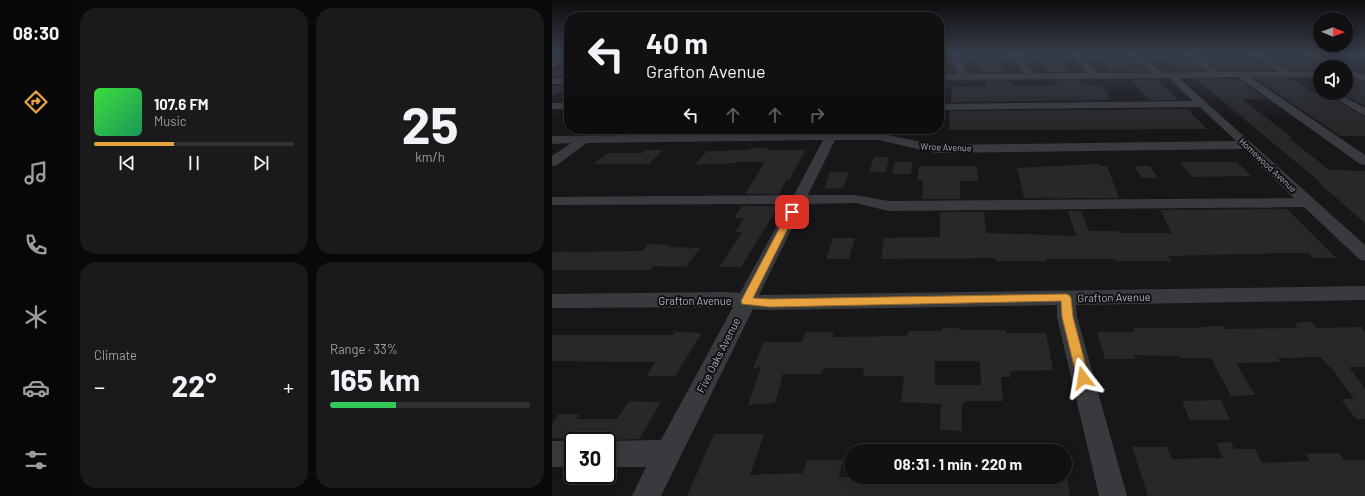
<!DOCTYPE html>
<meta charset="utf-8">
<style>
:root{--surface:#111113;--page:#1a1a1c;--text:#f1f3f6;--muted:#9c9da0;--line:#303133;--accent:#e8a341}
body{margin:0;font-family:Barlow,sans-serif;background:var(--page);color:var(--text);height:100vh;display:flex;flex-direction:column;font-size:15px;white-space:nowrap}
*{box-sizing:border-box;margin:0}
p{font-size:13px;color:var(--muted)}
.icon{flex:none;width:22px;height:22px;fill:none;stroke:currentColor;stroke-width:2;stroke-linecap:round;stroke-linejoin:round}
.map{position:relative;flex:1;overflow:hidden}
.panel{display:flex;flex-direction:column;gap:8px;padding:8px;background:#09090a;width:480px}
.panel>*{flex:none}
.banner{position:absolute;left:12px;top:12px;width:380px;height:122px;border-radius:16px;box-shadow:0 2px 10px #0003,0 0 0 1px var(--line);background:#111113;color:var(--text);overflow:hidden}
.needle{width:26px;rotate:91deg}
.controls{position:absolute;left:761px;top:12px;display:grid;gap:8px}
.controls a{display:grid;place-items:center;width:40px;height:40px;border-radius:50%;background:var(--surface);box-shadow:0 2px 10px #0003,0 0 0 1px var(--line);font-size:20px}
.speed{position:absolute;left:12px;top:432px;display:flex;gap:8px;font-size:20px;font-weight:700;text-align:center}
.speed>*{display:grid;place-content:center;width:52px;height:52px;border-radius:50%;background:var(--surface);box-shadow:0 2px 10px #0003,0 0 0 1px var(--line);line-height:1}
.speed .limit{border:2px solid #111;border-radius:6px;background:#fff;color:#111}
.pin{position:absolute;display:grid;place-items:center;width:34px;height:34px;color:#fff;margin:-17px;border-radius:8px;box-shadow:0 2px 6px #0006}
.me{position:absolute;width:44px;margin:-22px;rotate:346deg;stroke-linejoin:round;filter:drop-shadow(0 0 3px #0008)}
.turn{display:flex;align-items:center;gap:14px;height:84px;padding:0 16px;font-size:18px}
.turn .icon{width:52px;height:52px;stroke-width:2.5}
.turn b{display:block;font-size:28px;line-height:34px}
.lanes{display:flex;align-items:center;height:38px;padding:0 16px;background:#0003;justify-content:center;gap:20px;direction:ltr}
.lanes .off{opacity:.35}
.big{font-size:30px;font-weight:700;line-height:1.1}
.panel .tile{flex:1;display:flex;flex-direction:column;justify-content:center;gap:6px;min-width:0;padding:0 14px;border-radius:16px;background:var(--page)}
.panel .dial{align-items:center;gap:0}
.dial b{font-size:52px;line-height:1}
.song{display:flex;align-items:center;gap:12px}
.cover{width:48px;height:48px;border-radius:6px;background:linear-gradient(135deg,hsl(120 70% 55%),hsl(150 70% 35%))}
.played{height:4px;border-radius:2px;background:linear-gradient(90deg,var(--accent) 40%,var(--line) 40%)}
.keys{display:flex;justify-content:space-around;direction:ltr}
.heat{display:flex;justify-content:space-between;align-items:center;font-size:22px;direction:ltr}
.charge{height:6px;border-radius:3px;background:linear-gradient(90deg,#34c759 33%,var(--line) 0)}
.panel .tiles{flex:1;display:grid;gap:8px;grid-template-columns:repeat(2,1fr)}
.trip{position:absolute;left:292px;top:444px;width:228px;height:40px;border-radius:20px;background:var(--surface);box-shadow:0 2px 10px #0003,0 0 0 1px var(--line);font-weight:700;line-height:40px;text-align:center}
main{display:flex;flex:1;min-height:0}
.tab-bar{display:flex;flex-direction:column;width:72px;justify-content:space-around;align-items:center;background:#070708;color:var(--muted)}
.tab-bar .icon{width:28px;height:28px}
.tab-bar .current{color:var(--accent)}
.tab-bar b{font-size:18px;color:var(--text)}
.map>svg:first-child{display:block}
.building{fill:#27282a;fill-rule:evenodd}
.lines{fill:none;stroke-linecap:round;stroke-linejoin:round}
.minor{fill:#383a3e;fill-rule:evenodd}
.route{fill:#e8a341;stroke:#976a2a}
.labels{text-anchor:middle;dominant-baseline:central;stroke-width:4;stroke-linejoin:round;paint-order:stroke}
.far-street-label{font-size:9px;fill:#aab0b8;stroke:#121214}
.street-label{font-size:11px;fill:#aab0b8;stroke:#121214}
</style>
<main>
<nav class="tab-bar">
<b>08:30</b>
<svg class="icon current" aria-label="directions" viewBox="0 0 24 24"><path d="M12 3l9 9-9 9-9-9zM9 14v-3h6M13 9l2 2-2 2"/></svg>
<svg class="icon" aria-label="music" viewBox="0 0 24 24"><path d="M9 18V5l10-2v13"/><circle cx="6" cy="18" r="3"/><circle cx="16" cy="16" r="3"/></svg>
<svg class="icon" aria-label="phone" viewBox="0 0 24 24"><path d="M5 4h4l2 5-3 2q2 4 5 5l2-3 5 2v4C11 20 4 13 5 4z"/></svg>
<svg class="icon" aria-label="climate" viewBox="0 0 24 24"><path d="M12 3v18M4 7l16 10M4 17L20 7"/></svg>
<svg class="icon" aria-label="car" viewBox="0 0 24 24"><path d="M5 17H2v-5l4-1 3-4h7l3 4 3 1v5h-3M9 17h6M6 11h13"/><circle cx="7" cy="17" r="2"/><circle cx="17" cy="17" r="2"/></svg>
<svg class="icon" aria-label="filters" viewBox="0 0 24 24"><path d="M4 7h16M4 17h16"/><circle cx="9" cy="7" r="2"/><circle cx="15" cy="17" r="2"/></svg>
</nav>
<section class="panel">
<div class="tiles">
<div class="tile">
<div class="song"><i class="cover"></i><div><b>107.6 FM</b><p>Music</p></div></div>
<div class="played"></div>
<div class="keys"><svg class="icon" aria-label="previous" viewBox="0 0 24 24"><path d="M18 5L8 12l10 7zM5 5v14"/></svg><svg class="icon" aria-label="pause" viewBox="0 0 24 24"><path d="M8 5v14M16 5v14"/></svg><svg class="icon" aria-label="next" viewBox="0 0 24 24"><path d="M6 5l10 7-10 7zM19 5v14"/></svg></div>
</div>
<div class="tile dial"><b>25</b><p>km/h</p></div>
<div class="tile"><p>Climate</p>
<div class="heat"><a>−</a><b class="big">22°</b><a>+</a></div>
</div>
<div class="tile"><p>Range · 33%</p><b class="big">165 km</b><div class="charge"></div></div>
</div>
</section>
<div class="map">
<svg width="813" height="496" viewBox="0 0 813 496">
<rect width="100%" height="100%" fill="#171719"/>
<path class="building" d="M 422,53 L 437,53 L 440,58 L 443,58 L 452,72 L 429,72 Z
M 482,53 L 500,53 L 519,72 L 497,72 Z
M 539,53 L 574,53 L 596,72 L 558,71 Z
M 603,53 L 627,53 L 651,71 L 629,71 Z
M 641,53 L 696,53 L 722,70 L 668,70 Z
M 710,53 L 751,53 L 775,67 L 768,67 L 768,69 L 737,69 Z
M 8,69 L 17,69 L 17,76 L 0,76 L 0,72 Z
M 794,77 L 813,82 L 813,106 L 791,94 L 794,94 Z
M 703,78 L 738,78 L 764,94 L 773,94 L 813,117 L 813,136 L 788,136 Z
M 644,79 L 686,79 L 714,99 L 690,99 L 691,100 L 741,138 L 737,138 L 777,170 L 813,171 L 813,223 L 766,182 L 768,182 Z
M 503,80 L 527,80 L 531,85 L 549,85 L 559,99 L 562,100 L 399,102 L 400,87 L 435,86 L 433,81 L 457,81 L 460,86 L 507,85 Z
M 580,80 L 606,80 L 626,100 L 596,100 Z
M 0,86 L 17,86 L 17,87 L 0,96 Z
M 635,109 L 655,129 L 397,130 L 398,111 Z
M 199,148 L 216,148 L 215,150 L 254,150 L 237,180 L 234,180 L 227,194 L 193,194 L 213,162 L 185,162 L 184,163 L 142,165 L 155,151 L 176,151 L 177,150 L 198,150 Z
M 94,150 L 111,150 L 98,162 L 98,164 L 41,164 L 56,153 L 90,153 Z
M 322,157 L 337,157 L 334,172 L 317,172 Z
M 343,162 L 360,162 L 359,174 L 340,174 Z
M 628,162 L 685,162 L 699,176 L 640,177 Z
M 548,164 L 549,166 L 555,166 L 567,198 L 472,198 L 465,168 Z
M 367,166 L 425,166 L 426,181 L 408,181 L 408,199 L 370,199 L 371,180 L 365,180 Z
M 582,166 L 598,166 L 606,178 L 590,178 Z
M 278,172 L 297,172 L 291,188 L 272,189 Z
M 190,206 L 227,206 L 189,267 L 167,267 L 190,232 L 183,232 L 192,218 L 182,218 Z
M 735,209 L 784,258 L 761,258 L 757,253 L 732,253 L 616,256 L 619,261 L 564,261 L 563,259 L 494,259 L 494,261 L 444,261 L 443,258 L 329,259 L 332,238 L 388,237 L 388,212 L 432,212 L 434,233 L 524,236 L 516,211 L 529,211 L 537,231 L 566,231 L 567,233 L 620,233 L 608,210 Z
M 281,238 L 303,238 L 297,259 L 274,259 Z
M 96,244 L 119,245 L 117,247 L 148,248 L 134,267 L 101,266 L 98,270 L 0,270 L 0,252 L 90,251 Z
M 760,322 L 764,328 L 809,327 L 813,332 L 813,367 L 797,367 L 813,389 L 813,419 L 804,419 L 789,399 L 802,399 L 779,367 L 777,367 L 769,357 L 726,358 L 729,362 L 684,363 L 703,395 L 679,396 L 659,358 L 627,358 L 626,356 L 582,355 L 583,359 L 553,359 L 545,332 L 583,332 L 581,328 L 648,328 L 647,327 L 671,326 L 672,329 L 746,328 L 742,323 Z
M 390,328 L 407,328 L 407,330 L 454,330 L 454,333 L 494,333 L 501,370 L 458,371 L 459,377 L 449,377 L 451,401 L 412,401 L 412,404 L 410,404 L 410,431 L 388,430 L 389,404 L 349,402 L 352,376 L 311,376 L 312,368 L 272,368 L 270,374 L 231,374 L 223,403 L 196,405 L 209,367 L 201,368 L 212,342 L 250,342 L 254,332 L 282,332 L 280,337 L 355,336 L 356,331 L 390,331 ZM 383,361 L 428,361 L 429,385 L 383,385 Z
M 123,332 L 150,333 L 123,376 L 95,376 L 103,362 L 0,361 L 0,335 L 121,335 Z
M 669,400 L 678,420 L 638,420 L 630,401 Z
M 77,401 L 109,402 L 87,439 L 53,440 L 0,438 L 0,424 L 7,414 L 27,414 L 24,419 L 65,419 Z
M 162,434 L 212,434 L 198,475 L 251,473 L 255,460 L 291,460 L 287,477 L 515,477 L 518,496 L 135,496 Z
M 679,442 L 682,449 L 703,449 L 710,463 L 758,461 L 753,454 L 787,453 L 792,460 L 813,460 L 813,496 L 596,496 L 580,447 L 615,447 L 620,459 L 671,458 L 664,443 Z"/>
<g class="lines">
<path class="minor" d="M 8,53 L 17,53 L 3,66 L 0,67 L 0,60 Z
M 398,53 L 406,53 L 415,74 L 473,74 L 458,53 L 466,53 L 482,74 L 536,73 L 516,53 L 525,53 L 546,73 L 600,73 L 575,53 L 584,53 L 611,73 L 656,72 L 628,53 L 638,53 L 668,72 L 727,72 L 697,53 L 707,53 L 739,72 L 768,71 L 768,77 L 698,77 L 813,155 L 813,165 L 808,164 L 686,77 L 627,78 L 813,245 L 813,261 L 807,259 L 752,207 L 337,211 L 303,203 L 252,204 L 207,295 L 813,286 L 813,300 L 524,305 L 525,317 L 575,496 L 547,496 L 505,317 L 505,305 L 218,310 L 201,309 L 109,496 L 80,496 L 94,467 L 55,467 L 54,441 L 109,440 L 181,307 L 0,308 L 0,294 L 174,292 L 188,293 L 237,204 L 0,205 L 0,197 L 242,195 L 271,140 L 35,143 L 5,165 L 0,166 L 0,156 L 19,143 L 0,144 L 0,136 L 275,133 L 277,129 L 289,129 L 287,133 L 326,133 L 384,145 L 684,141 L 648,107 L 387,110 L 387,104 L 641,101 L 617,78 L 387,80 L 387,74 L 406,74 ZM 283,140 L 326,140 L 384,153 L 691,149 L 742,198 L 337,201 L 303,195 L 256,195 Z
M 752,53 L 763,53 L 789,67 L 778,67 Z
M 807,53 L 813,53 L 813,56 Z
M 794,69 L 813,75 L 813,81 L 794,75 Z
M 0,78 L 17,78 L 17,84 L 0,84 Z
M 774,93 L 786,93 L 813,108 L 813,116 Z
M 0,103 L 17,103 L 17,109 L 0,109 Z
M 0,441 L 22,441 L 21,467 L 0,467 Z"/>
</g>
<linearGradient id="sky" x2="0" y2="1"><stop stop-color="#0d0d0e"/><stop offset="0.43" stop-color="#363c49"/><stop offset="1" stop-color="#363c49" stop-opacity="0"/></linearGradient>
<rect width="813" height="123" fill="url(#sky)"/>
<path class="route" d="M 240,210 L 244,212 L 201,298 L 218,299 L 514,294 L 517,295 L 519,298 L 521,317 L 537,378 L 535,382 L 531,384 L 526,382 L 525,378 L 510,317 L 509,301 L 218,307 L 190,304 L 189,301 L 236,212 Z"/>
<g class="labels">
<g class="far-street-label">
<text transform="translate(394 147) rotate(2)">Wroe Avenue</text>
<text transform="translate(716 165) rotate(43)">Homewood Avenue</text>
</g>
<g class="street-label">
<text transform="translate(562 297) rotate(-1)">Grafton Avenue</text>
<text x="143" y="300">Grafton Avenue</text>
<text transform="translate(166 355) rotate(-63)">Five Oaks Avenue</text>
</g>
</g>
</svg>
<div class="controls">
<a><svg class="needle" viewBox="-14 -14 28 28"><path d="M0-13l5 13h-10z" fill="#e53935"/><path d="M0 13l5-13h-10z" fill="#9c9da0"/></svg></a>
<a><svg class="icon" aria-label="sound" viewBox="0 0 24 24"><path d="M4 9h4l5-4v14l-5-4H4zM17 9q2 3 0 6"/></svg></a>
</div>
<div class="speed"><div class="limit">30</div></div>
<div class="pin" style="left:240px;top:212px;background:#d93025"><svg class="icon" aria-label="arrive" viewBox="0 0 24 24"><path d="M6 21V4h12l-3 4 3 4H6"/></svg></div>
<svg class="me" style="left:531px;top:378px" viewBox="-20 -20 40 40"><path d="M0-17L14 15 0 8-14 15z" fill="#e8a341" stroke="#fff" stroke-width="4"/></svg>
<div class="trip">08:31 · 1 min · 220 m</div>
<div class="banner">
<div class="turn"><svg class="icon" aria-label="left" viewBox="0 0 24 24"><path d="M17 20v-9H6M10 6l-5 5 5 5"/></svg><div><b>40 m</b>Grafton Avenue</div></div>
<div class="lanes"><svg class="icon" aria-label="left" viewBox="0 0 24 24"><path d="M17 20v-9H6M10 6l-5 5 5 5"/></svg><svg class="icon off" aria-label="ahead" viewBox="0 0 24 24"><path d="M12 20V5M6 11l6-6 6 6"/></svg><svg class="icon off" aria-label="ahead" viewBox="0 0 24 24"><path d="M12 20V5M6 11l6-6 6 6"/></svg><svg class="icon off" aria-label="right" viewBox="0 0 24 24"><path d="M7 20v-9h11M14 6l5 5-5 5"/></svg></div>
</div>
</div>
</main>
